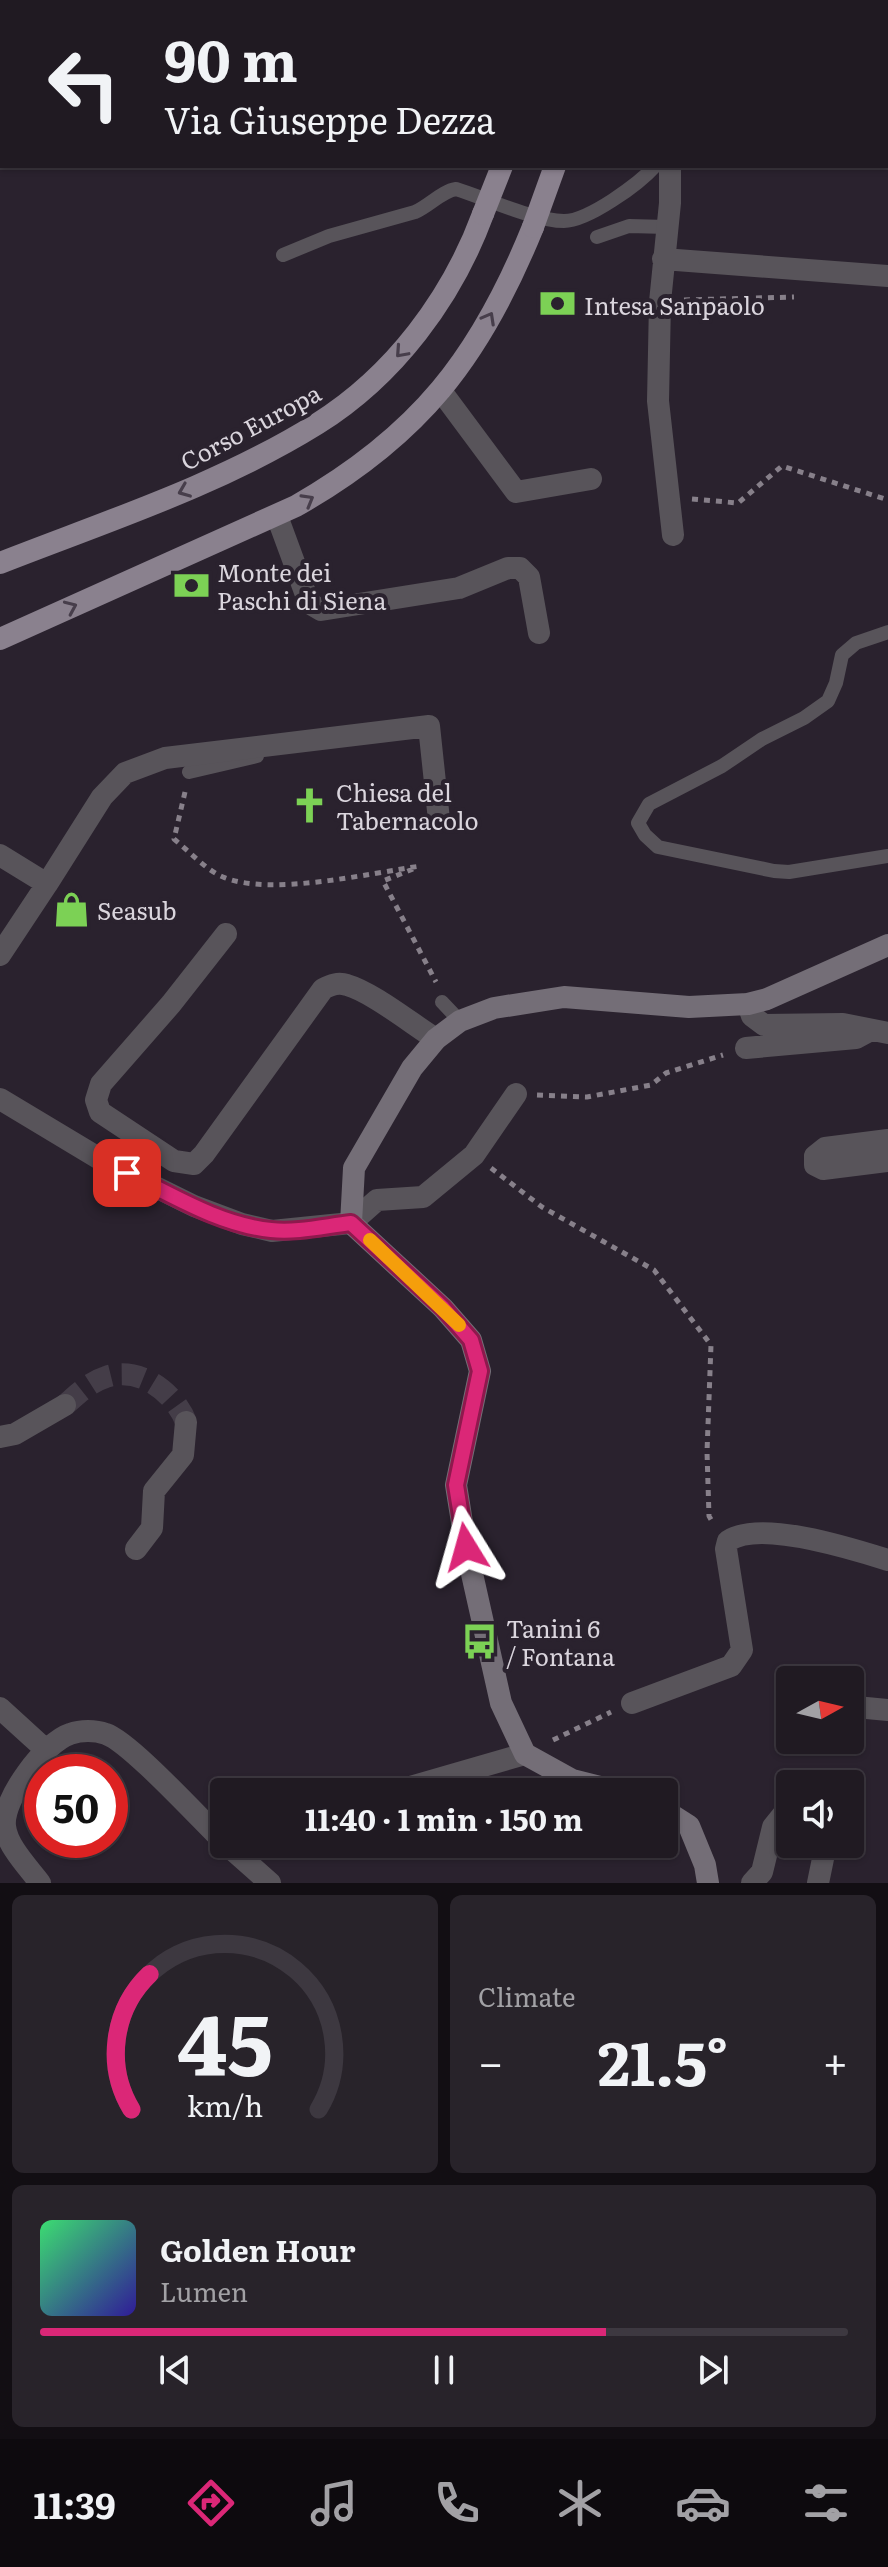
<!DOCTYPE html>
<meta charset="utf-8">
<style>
:root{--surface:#201a22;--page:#28232a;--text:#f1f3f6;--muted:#a2a1a5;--line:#3d3840;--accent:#db2777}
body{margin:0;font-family:Literata,serif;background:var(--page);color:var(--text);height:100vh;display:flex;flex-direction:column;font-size:30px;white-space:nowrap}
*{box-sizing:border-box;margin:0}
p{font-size:26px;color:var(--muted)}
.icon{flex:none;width:44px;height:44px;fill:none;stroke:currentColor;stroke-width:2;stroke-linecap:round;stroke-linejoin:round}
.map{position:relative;height:1883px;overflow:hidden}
.drawer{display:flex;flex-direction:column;gap:12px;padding:12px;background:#120e13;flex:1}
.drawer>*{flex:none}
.top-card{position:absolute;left:0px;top:0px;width:888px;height:168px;box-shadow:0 2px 6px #0004,0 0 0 2px var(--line);background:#201a22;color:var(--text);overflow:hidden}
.needle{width:52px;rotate:82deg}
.tools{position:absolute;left:776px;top:1666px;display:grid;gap:16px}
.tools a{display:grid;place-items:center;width:88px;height:88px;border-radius:8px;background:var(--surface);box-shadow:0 2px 6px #0004,0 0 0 2px var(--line);font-size:40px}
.speed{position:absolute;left:24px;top:1754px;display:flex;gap:16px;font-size:40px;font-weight:700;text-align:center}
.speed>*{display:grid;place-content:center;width:104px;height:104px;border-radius:50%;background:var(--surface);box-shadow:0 2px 6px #0004,0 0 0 2px var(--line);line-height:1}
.speed .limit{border:12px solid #d22;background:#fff;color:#111}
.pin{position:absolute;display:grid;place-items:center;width:68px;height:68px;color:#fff;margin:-34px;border-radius:16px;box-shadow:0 4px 12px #0006}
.me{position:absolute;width:88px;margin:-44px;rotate:352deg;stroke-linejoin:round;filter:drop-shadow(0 0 6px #0008)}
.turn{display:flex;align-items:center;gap:28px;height:168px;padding:0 32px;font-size:36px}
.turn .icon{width:104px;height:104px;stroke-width:2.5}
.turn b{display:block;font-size:56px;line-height:68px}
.big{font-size:60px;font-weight:700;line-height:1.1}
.drawer .card{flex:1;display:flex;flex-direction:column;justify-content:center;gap:12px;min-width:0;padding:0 28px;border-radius:12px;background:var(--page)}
.drawer .dial{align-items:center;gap:0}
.dial svg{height:208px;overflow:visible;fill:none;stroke:var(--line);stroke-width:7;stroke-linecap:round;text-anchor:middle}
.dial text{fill:var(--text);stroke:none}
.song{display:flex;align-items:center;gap:24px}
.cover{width:96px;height:96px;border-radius:12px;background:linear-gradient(135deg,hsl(140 70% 55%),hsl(250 70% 35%))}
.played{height:8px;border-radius:4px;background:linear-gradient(90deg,var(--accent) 70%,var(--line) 70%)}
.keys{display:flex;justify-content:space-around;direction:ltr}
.heat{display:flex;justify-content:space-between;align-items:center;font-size:44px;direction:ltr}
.drawer .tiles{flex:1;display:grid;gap:12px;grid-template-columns:1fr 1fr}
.card:last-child{grid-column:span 2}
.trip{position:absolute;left:210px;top:1778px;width:468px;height:80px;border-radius:8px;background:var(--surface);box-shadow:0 2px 6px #0004,0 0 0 2px var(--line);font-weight:700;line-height:80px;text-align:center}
.tabs{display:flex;height:128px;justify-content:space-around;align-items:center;background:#0d0a0e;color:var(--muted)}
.tabs .icon{width:56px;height:56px}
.tabs .active{color:var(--accent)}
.tabs b{font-size:36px;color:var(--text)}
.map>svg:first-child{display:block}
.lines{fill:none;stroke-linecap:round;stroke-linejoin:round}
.minor-tunnel{stroke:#443d48;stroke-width:22;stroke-dasharray:22 11;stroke-linecap:butt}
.path{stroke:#87808a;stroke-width:5;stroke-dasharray:6 6;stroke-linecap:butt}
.service{stroke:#58545a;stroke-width:14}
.pedestrian{stroke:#58545a;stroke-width:22}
.minor{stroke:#58545a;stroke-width:22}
.secondary{stroke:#746e77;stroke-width:22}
.primary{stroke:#8a818e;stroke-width:22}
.primary-bridge{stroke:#8a818e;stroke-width:22}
.oneway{stroke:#473e4b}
.route-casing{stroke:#8e194d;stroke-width:20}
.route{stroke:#db2777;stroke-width:14}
.slow{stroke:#f59e0b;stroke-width:14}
.labels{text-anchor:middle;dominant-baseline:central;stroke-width:8;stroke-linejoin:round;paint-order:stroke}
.poi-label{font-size:24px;fill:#dad5dd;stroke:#2a222e;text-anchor:start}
.street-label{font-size:24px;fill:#dad5dd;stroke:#2a222e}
</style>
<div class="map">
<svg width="888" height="1883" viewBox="0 0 888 1883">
<rect width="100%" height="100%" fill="#2a222e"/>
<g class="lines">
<path class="minor-tunnel" d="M 65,1405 C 78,1394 90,1382 106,1377 C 139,1365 175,1393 186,1422"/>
<path class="path" d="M 684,300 L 794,297
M 692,499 L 738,503 L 782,466 L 888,500
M 185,792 L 174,839 C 189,851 206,870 223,877 C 271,897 369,873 421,866
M 413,869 L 383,881 L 436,982
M 537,1095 L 587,1097 L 651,1085 L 666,1073 L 723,1055
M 491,1168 L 542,1207 L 654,1270 L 711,1345 L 707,1452 L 709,1516 L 713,1523
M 553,1740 L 611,1712"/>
<path class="service" d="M 193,0 L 196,2
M 597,237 L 629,226 L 667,227
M 283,255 L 329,236 L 415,212 C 429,206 442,191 456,189 C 485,198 535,221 564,221 C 588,221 639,184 655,166
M 888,632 L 856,643 L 842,655 L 836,683 L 828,701 L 804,718 L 762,739 L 722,766 L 649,804 L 638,823 L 645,835 L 658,847 L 774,871 L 789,872 L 888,856
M 189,772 L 257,756
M 442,1002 L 460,1021"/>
<path class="pedestrian" d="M 0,1099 L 105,1162
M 393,1792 L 525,1754"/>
<path class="minor" d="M 631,0 L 631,2
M 670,166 L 670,203 L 660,302 L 658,401 L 673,535
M 663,259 L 888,276
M 441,391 L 516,492 L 591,479
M 277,516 L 309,603 L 321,610 L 459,588 L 508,568 L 520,568 L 529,577 L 539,633
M 0,855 L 47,884 L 0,955
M 47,884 L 102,797 L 125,773 L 165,758 L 429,726 L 439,820
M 226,934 L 171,1004 L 101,1084 L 96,1100 L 100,1112 L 174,1161 L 194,1164 L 204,1154 L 323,989 C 331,985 338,982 347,985 C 372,992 412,1024 436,1039
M 748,1004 L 752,1016 L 764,1025 L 843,1024 L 888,1033
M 746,1048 L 856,1038 L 869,1031
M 888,1140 L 825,1148 L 815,1156 L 815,1165 L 823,1169 L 888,1161
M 105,1162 L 194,1206 L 242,1224 L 272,1231 L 351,1223 L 377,1200 L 423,1197 L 474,1155 L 516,1094
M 0,1437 L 15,1434 L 65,1405
M 136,1549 L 152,1528 L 154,1491 L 183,1455 L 186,1422
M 632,1703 L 731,1666 L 742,1650 L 726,1549 L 728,1541 C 760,1519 853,1549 888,1560
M 856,1707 L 888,1710
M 0,1708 L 46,1750
M 226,1844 L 270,1883
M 40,1883 C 28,1867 7,1846 5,1826 C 2,1799 45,1742 70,1734 C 81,1730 95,1730 106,1734 C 130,1742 201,1820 224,1842
M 752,1883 L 762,1872 L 773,1827 L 790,1806
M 818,1883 L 826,1844"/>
<path class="secondary" d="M 620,1792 L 572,1780 L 525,1754 L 501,1703 L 466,1547 L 456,1485 L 480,1371 L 471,1340 L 443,1308 L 351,1223 L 354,1168 L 412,1068 L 436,1039 L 460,1021 L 494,1008 L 564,997 L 689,1007 L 748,1004 L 767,999 L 888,945
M 664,1810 L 689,1826 L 705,1865 L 708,1883"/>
<path class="primary" d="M 565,2 L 566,0
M 615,2 L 616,0
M 0,563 C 107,521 219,485 317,424 C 394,376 452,298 483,214
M 0,639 L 296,506 C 419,436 480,358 533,227"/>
<path class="primary-bridge" d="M 483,214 L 502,166
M 533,227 L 555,166"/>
</g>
<defs><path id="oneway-chevron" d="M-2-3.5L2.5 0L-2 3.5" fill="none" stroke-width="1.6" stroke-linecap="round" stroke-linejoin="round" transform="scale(2)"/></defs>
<g class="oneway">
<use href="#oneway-chevron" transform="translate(489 318) rotate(-61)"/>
<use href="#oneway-chevron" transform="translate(401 352) rotate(132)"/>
<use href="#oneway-chevron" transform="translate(184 491) rotate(158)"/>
<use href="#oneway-chevron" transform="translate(308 500) rotate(-30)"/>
<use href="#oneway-chevron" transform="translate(71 607) rotate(-24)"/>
</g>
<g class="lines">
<defs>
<path id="route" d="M 127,1173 C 172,1195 220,1225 271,1230 C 296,1233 325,1226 351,1223 L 443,1308 L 471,1340 L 480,1371 L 456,1485 L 466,1547"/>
</defs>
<use href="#route" class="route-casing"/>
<use href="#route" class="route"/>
<path class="slow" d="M 370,1240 L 459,1325"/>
</g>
<defs>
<symbol id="bank-bare" viewBox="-9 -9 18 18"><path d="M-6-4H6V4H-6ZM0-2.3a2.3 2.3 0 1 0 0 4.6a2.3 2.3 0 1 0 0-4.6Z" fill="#7cd155" stroke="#2a222e" stroke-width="2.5" paint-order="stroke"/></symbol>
<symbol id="church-bare" viewBox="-9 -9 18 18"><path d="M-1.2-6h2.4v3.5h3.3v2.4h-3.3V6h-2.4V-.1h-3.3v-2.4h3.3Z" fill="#7cd155" stroke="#2a222e" stroke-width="2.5" paint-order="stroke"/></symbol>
<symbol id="shop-bare" viewBox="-9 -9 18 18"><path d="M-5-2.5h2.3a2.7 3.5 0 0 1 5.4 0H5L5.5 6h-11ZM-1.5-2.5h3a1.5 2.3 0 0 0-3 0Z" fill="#7cd155" stroke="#2a222e" stroke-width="2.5" paint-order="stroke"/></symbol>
<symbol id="bus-bare" viewBox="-9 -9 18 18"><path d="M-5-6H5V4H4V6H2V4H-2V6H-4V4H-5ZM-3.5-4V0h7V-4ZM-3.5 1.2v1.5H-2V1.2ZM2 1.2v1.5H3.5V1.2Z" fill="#7cd155" stroke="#2a222e" stroke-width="2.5" paint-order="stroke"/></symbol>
</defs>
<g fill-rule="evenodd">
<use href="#bank-bare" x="532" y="278" width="51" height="51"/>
<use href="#bank-bare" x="166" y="560" width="51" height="51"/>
<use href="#church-bare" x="284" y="780" width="51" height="51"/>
<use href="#shop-bare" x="46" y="884" width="51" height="51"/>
<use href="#bus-bare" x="454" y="1616" width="51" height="51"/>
</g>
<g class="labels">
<g class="poi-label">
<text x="584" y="304">Intesa Sanpaolo</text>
<text x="217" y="571">Monte dei<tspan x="217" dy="28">Paschi di Siena</tspan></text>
<text x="336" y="791">Chiesa del<tspan x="336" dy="28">Tabernacolo</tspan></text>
<text x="97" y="909">Seasub</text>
<text x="506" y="1627">Tanini 6<tspan x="506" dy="28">/ Fontana</tspan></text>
</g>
<g class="street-label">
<text transform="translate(250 426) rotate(-28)">Corso Europa</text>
</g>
</g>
</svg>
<div class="tools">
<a><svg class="needle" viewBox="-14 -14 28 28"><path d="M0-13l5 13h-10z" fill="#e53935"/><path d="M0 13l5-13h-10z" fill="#a2a1a5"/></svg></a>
<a><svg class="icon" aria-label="sound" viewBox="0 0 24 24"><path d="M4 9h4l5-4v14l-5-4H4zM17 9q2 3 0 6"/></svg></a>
</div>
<div class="speed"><div class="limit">50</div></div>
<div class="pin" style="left:127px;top:1173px;background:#d93025"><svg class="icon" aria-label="arrive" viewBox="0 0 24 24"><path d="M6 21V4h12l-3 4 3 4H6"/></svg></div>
<svg class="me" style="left:466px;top:1547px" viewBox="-20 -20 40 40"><path d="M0-17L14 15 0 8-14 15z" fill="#db2777" stroke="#fff" stroke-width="4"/></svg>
<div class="trip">11:40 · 1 min · 150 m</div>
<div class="top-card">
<div class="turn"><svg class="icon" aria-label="left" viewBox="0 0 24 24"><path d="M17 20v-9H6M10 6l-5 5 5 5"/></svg><div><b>90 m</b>Via Giuseppe Dezza</div></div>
</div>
</div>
<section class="drawer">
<div class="tiles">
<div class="card dial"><svg viewBox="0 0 100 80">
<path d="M14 69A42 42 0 1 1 86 69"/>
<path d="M14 69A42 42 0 0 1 21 17" stroke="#db2777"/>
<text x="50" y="56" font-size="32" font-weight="700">45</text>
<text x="50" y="72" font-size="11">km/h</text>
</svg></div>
<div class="card"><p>Climate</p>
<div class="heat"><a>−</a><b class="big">21.5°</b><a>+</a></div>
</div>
<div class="card">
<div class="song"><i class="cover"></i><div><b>Golden Hour</b><p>Lumen</p></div></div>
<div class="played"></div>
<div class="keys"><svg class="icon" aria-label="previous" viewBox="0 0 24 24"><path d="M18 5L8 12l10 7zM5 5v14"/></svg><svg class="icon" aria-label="pause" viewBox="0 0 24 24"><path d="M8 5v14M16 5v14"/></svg><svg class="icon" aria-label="next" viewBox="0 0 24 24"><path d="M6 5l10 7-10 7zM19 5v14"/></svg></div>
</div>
</div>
</section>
<nav class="tabs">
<b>11:39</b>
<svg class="icon active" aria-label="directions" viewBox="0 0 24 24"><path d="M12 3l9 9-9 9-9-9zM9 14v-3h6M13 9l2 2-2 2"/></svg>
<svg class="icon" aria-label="music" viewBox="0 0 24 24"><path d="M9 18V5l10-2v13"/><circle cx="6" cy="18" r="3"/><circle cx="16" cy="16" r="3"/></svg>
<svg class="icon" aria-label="phone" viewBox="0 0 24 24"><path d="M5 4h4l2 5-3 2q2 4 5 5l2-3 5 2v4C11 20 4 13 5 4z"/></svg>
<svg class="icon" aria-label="climate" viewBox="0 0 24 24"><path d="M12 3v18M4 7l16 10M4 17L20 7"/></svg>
<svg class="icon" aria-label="car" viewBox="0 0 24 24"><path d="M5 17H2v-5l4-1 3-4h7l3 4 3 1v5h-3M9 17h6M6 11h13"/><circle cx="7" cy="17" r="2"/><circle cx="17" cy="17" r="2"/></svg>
<svg class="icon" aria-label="filters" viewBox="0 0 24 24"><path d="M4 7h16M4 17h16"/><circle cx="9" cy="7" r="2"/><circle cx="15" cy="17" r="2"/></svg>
</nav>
